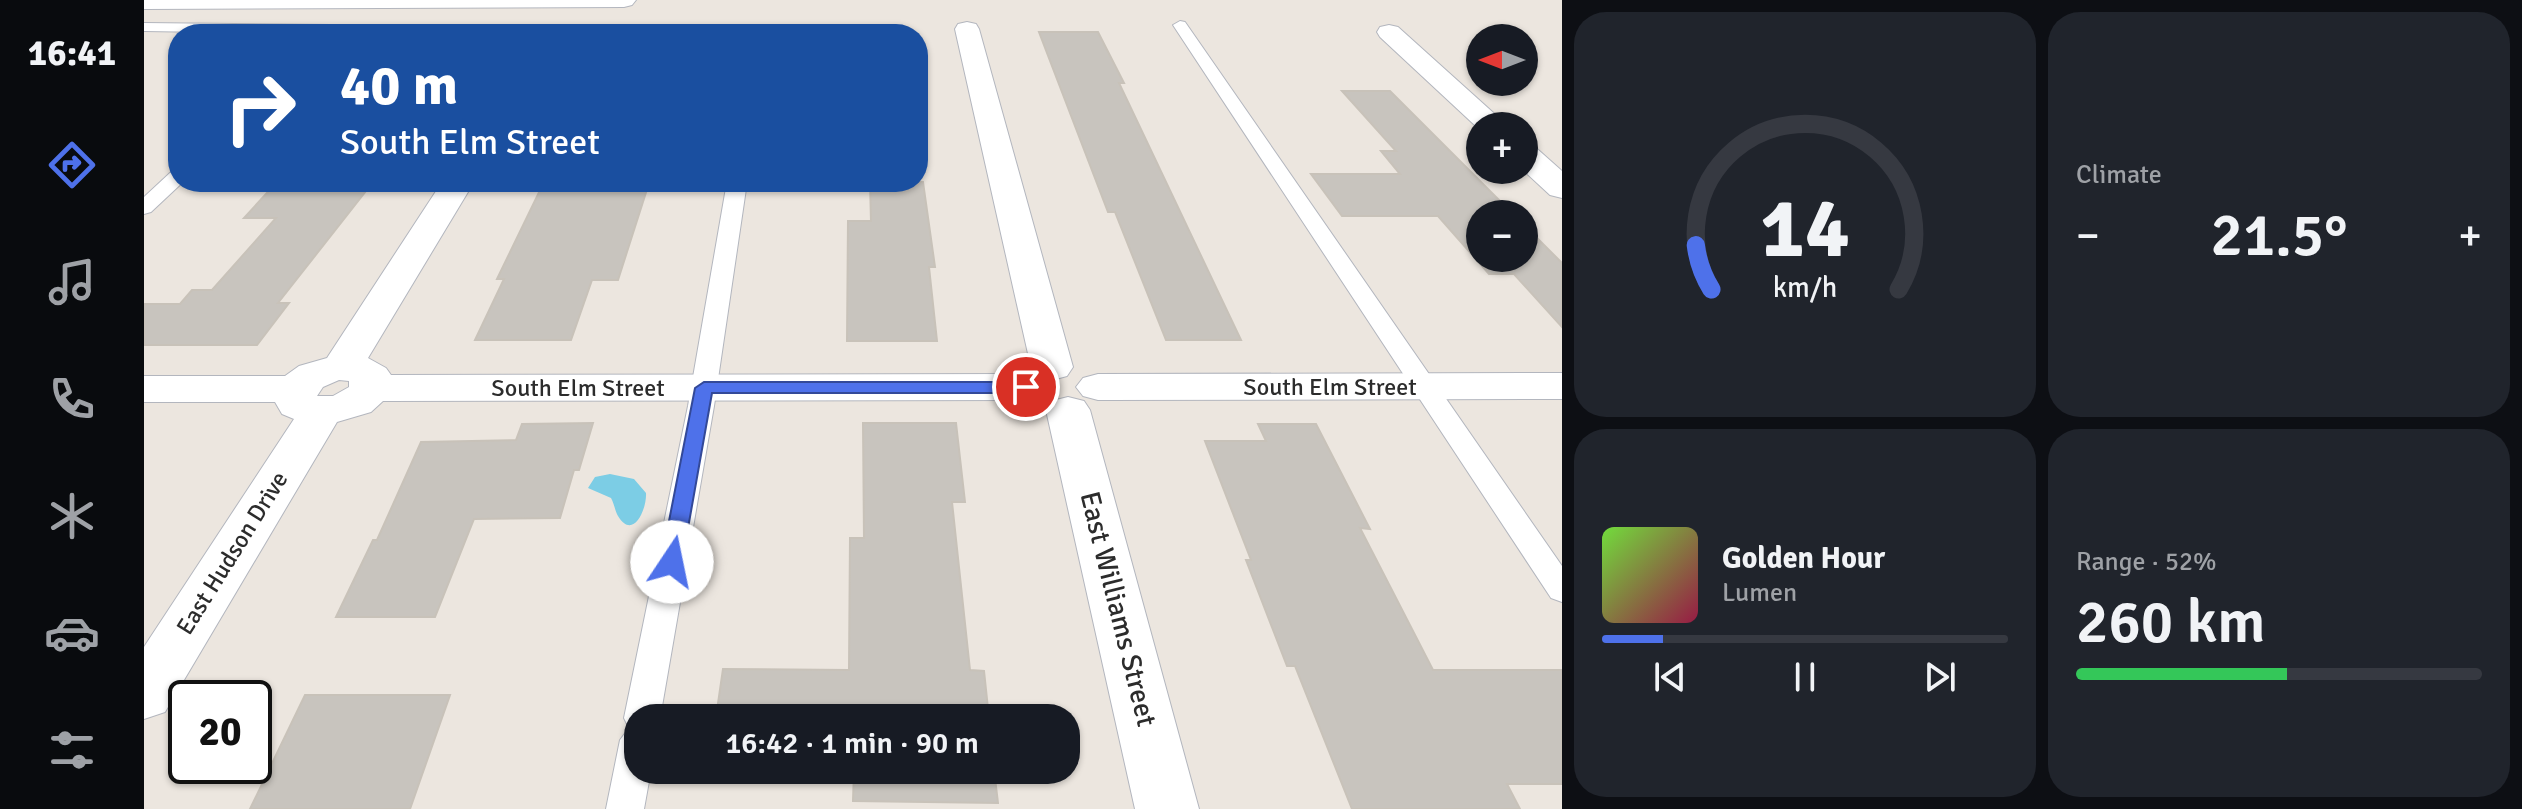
<!DOCTYPE html>
<meta charset="utf-8">
<style>
:root{--surface:#171b24;--page:#20242c;--text:#f1f3f6;--muted:#9ea1a6;--line:#363941;--accent:#4e71ea}
body{margin:0;font-family:Signika,sans-serif;background:var(--page);color:var(--text);height:100vh;display:flex;flex-direction:column;font-size:30px;white-space:nowrap}
*{box-sizing:border-box;margin:0}
p{font-size:26px;color:var(--muted)}
.icon{flex:none;width:44px;height:44px;fill:none;stroke:currentColor;stroke-width:2;stroke-linecap:round;stroke-linejoin:round}
.map{position:relative;flex:1;overflow:hidden}
.sheet{display:flex;flex-direction:column;gap:12px;padding:12px;background:#0d0f14;width:960px}
.sheet>*{flex:none}
.banner{position:absolute;left:24px;top:24px;width:760px;height:168px;border-radius:32px;box-shadow:0 2px 6px #0004;background:#1a4fa0;color:#fff;overflow:hidden}
.needle{width:52px;rotate:270deg}
.controls{position:absolute;left:1322px;top:24px;display:grid;gap:16px}
.controls a{display:grid;place-items:center;width:72px;height:72px;border-radius:50%;background:var(--surface);box-shadow:0 2px 6px #0004;font-size:40px}
.speed{position:absolute;left:24px;top:680px;display:flex;gap:16px;font-size:40px;font-weight:700;text-align:center}
.speed>*{display:grid;place-content:center;width:104px;height:104px;border-radius:50%;background:var(--surface);box-shadow:0 2px 6px #0004;line-height:1}
.speed .limit{border:4px solid #111;border-radius:12px;background:#fff;color:#111}
.pin{position:absolute;display:grid;place-items:center;width:68px;height:68px;color:#fff;margin:-34px;border:4px solid #fff;border-radius:50%;box-shadow:0 2px 8px #0007}
.me{position:absolute;width:88px;margin:-44px;rotate:11deg;stroke-linejoin:round;filter:drop-shadow(0 0 6px #0008)}
.turn{display:flex;align-items:center;gap:28px;height:168px;padding:0 40px;font-size:36px}
.turn .icon{width:104px;height:104px;stroke-width:2.5}
.turn b{display:block;font-size:56px;line-height:68px}
.big{font-size:60px;font-weight:600;line-height:1.1}
.sheet .widget{flex:1;display:flex;flex-direction:column;justify-content:center;gap:12px;min-width:0;padding:0 28px;border-radius:32px;background:var(--page)}
.sheet .dial{align-items:center;gap:0}
.dial svg{height:208px;overflow:visible;fill:none;stroke:var(--line);stroke-width:7;stroke-linecap:round;text-anchor:middle}
.dial text{fill:var(--text);stroke:none}
.song{display:flex;align-items:center;gap:24px}
.cover{width:96px;height:96px;border-radius:12px;background:linear-gradient(135deg,hsl(100 70% 55%),hsl(340 70% 35%))}
.played{height:8px;border-radius:4px;background:linear-gradient(90deg,var(--accent) 15%,var(--line) 15%)}
.keys{display:flex;justify-content:space-around;direction:ltr}
.heat{display:flex;justify-content:space-between;align-items:center;font-size:44px;direction:ltr}
.charge{height:12px;border-radius:6px;background:linear-gradient(90deg,#34c759 52%,var(--line) 0)}
.sheet .tiles{flex:1;display:grid;gap:12px;grid-template-columns:repeat(2,1fr)}
.trip{position:absolute;left:480px;top:704px;width:456px;height:80px;border-radius:32px;background:var(--surface);box-shadow:0 2px 6px #0004;font-weight:600;line-height:80px;text-align:center}
main{display:flex;flex:1;min-height:0}
.menu{display:flex;flex-direction:column;width:144px;justify-content:space-around;align-items:center;background:#090b0e;color:var(--muted)}
.menu .icon{width:56px;height:56px}
.menu .current{color:var(--accent)}
.menu b{font-size:36px;color:var(--text)}
.map>svg:first-child{display:block}
.water{fill:#7ccde5}
.building{fill:#c8c4be;stroke:#c8c2b9;stroke-width:2}
.lines{fill:none;stroke-linecap:round;stroke-linejoin:round}
.service-casing{stroke:#b3b6be;stroke-width:2}
.minor-casing{stroke:#b3b6be;stroke-width:2}
.service{fill:#fff;fill-rule:evenodd}
.minor{fill:#fff;fill-rule:evenodd}
.route{fill:#4e71ea;stroke:#334998;stroke-width:2}
.labels{text-anchor:middle;dominant-baseline:central;stroke-width:6;stroke-linejoin:round;paint-order:stroke}
.street-label{font-size:24px;fill:#2c2c2c;stroke:#fff}
.near-street-label{font-size:28px;fill:#2c2c2c;stroke:#fff}
</style>
<main>
<nav class="menu">
<b>16:41</b>
<svg class="icon current" aria-label="directions" viewBox="0 0 24 24"><path d="M12 3l9 9-9 9-9-9zM9 14v-3h6M13 9l2 2-2 2"/></svg>
<svg class="icon" aria-label="music" viewBox="0 0 24 24"><path d="M9 18V5l10-2v13"/><circle cx="6" cy="18" r="3"/><circle cx="16" cy="16" r="3"/></svg>
<svg class="icon" aria-label="phone" viewBox="0 0 24 24"><path d="M5 4h4l2 5-3 2q2 4 5 5l2-3 5 2v4C11 20 4 13 5 4z"/></svg>
<svg class="icon" aria-label="climate" viewBox="0 0 24 24"><path d="M12 3v18M4 7l16 10M4 17L20 7"/></svg>
<svg class="icon" aria-label="car" viewBox="0 0 24 24"><path d="M5 17H2v-5l4-1 3-4h7l3 4 3 1v5h-3M9 17h6M6 11h13"/><circle cx="7" cy="17" r="2"/><circle cx="17" cy="17" r="2"/></svg>
<svg class="icon" aria-label="filters" viewBox="0 0 24 24"><path d="M4 7h16M4 17h16"/><circle cx="9" cy="7" r="2"/><circle cx="15" cy="17" r="2"/></svg>
</nav>
<div class="map">
<svg width="1418" height="809" viewBox="0 0 1418 809">
<rect width="100%" height="100%" fill="#ece6df"/>
<path class="water" d="M 466,474 L 490,479 L 502,493 C 503,509 489,541 474,516 C 471,511 470,503 467,498 L 444,488 L 451,477 Z"/>
<path class="building" d="M 895,32 L 954,32 L 980,83 L 975,83 L 1097,340 L 1022,340 L 971,212 L 964,212 Z
M 1198,91 L 1246,91 L 1369,214 L 1336,214 L 1336,258 L 1380,258 L 1380,225 L 1418,263 L 1418,327 L 1370,274 L 1345,274 L 1294,216 L 1198,216 L 1167,174 L 1256,174 L 1237,151 L 1252,151 Z
M 133,182 L 229,182 L 134,303 L 145,303 L 113,345 L 0,345 L 0,304 L 36,304 L 48,290 L 68,290 L 132,218 L 100,218 Z
M 400,182 L 505,183 L 474,280 L 448,280 L 427,340 L 331,340 L 360,279 L 353,279 Z
M 726,182 L 779,182 L 791,267 L 785,267 L 793,341 L 703,341 L 704,221 L 727,221 Z
M 449,423 L 435,470 L 430,470 L 416,518 L 330,519 L 291,617 L 192,617 L 229,540 L 233,540 L 277,442 L 372,440 L 378,424 Z
M 719,423 L 812,423 L 821,502 L 808,502 L 826,670 L 840,671 L 845,718 L 572,717 L 579,669 L 705,670 L 706,538 L 720,538 Z
M 1114,424 L 1172,424 L 1226,529 L 1216,528 L 1289,670 L 1418,670 L 1418,784 L 1363,784 L 1376,809 L 1208,809 L 1151,666 L 1143,666 L 1102,560 L 1107,560 L 1061,441 L 1122,441 Z
M 161,695 L 306,695 L 266,809 L 106,809 Z
M 710,770 L 850,770 L 854,803 L 709,801 Z"/>
<g class="lines">
<defs>
<path id="service" d="M 1036,21 L 1041,22 L 1418,566 L 1418,602 L 1407,598 L 1029,25 Z
M 0,23 L 187,25 L 194,29 L 190,34 L 0,31 Z
M 34,170 L 34,182 L 39,182 L 7,212 L 0,214 L 0,197 L 27,172 Z
M 583,182 L 603,182 L 570,406 L 516,718 L 494,718 L 494,770 L 507,770 L 500,809 L 462,809 L 476,740 L 485,728 L 480,718 L 544,406 Z"/>
<path id="minor" d="M 0,0 L 492,0 L 488,5 L 480,7 L 0,9 Z
M 823,22 L 832,24 L 835,29 L 929,367 L 923,376 L 908,380 L 893,376 L 887,367 L 811,29 L 814,24 Z
M 1245,25 L 1254,27 L 1364,126 L 1336,126 L 1336,130 L 1236,37 L 1233,32 L 1236,27 Z
M 1380,145 L 1391,147 L 1418,171 L 1418,198 L 1406,195 L 1379,170 Z
M 298,182 L 330,182 L 224,358 L 242,368 L 247,375 L 882,374 L 897,378 L 904,387 L 897,396 L 882,400 L 239,401 L 227,412 L 193,422 L 21,712 L 0,719 L 0,647 L 150,419 L 138,414 L 131,402 L 0,402 L 0,376 L 141,376 L 155,366 L 183,358 ZM 195,380 L 205,381 L 205,387 L 189,396 L 173,396 L 179,387 Z
M 1418,373 L 1418,399 L 954,400 L 939,396 L 932,387 L 939,378 L 954,374 Z
M 924,397 L 940,401 L 946,410 L 1055,809 L 991,809 L 902,410 L 908,401 Z"/>
</defs>
<use href="#service" class="service-casing"/>
<use href="#minor" class="minor-casing"/>
<use href="#service" class="service"/>
<use href="#minor" class="minor"/>
</g>
<path class="route" d="M 560,382 L 882,382 L 891,387 L 882,393 L 568,393 L 538,562 L 535,567 L 520,567 L 517,562 L 551,388 Z"/>
<g class="labels">
<g class="street-label">
<text x="1186" y="387">South Elm Street</text>
<text x="434" y="388">South Elm Street</text>
<text transform="translate(88 553) rotate(-58)">East Hudson Drive</text>
</g>
<g class="near-street-label">
<text transform="translate(974 609) rotate(76)">East Williams Street</text>
</g>
</g>
</svg>
<div class="controls">
<a><svg class="needle" viewBox="-14 -14 28 28"><path d="M0-13l5 13h-10z" fill="#e53935"/><path d="M0 13l5-13h-10z" fill="#9ea1a6"/></svg></a>
<a>+</a>
<a>−</a>
</div>
<div class="speed"><div class="limit">20</div></div>
<div class="pin" style="left:882px;top:387px;background:#d93025"><svg class="icon" aria-label="arrive" viewBox="0 0 24 24"><path d="M6 21V4h12l-3 4 3 4H6"/></svg></div>
<svg class="me" style="left:528px;top:562px" viewBox="-20 -20 40 40"><circle r="19" fill="#fff"/><path d="M0-13L10 11 0 6-10 11z" fill="#4e71ea"/></svg>
<div class="trip">16:42 · 1 min · 90 m</div>
<div class="banner">
<div class="turn"><svg class="icon" aria-label="right" viewBox="0 0 24 24"><path d="M7 20v-9h11M14 6l5 5-5 5"/></svg><div><b>40 m</b>South Elm Street</div></div>
</div>
</div>
<section class="sheet">
<div class="tiles">
<div class="widget dial"><svg viewBox="0 0 100 80">
<path d="M14 69A42 42 0 1 1 86 69"/>
<path d="M14 69A42 42 0 0 1 8 52" stroke="#4e71ea"/>
<text x="50" y="56" font-size="32" font-weight="700">14</text>
<text x="50" y="72" font-size="11">km/h</text>
</svg></div>
<div class="widget"><p>Climate</p>
<div class="heat"><a>−</a><b class="big">21.5°</b><a>+</a></div>
</div>
<div class="widget">
<div class="song"><i class="cover"></i><div><b>Golden Hour</b><p>Lumen</p></div></div>
<div class="played"></div>
<div class="keys"><svg class="icon" aria-label="previous" viewBox="0 0 24 24"><path d="M18 5L8 12l10 7zM5 5v14"/></svg><svg class="icon" aria-label="pause" viewBox="0 0 24 24"><path d="M8 5v14M16 5v14"/></svg><svg class="icon" aria-label="next" viewBox="0 0 24 24"><path d="M6 5l10 7-10 7zM19 5v14"/></svg></div>
</div>
<div class="widget"><p>Range · 52%</p><b class="big">260 km</b><div class="charge"></div></div>
</div>
</section>
</main>
